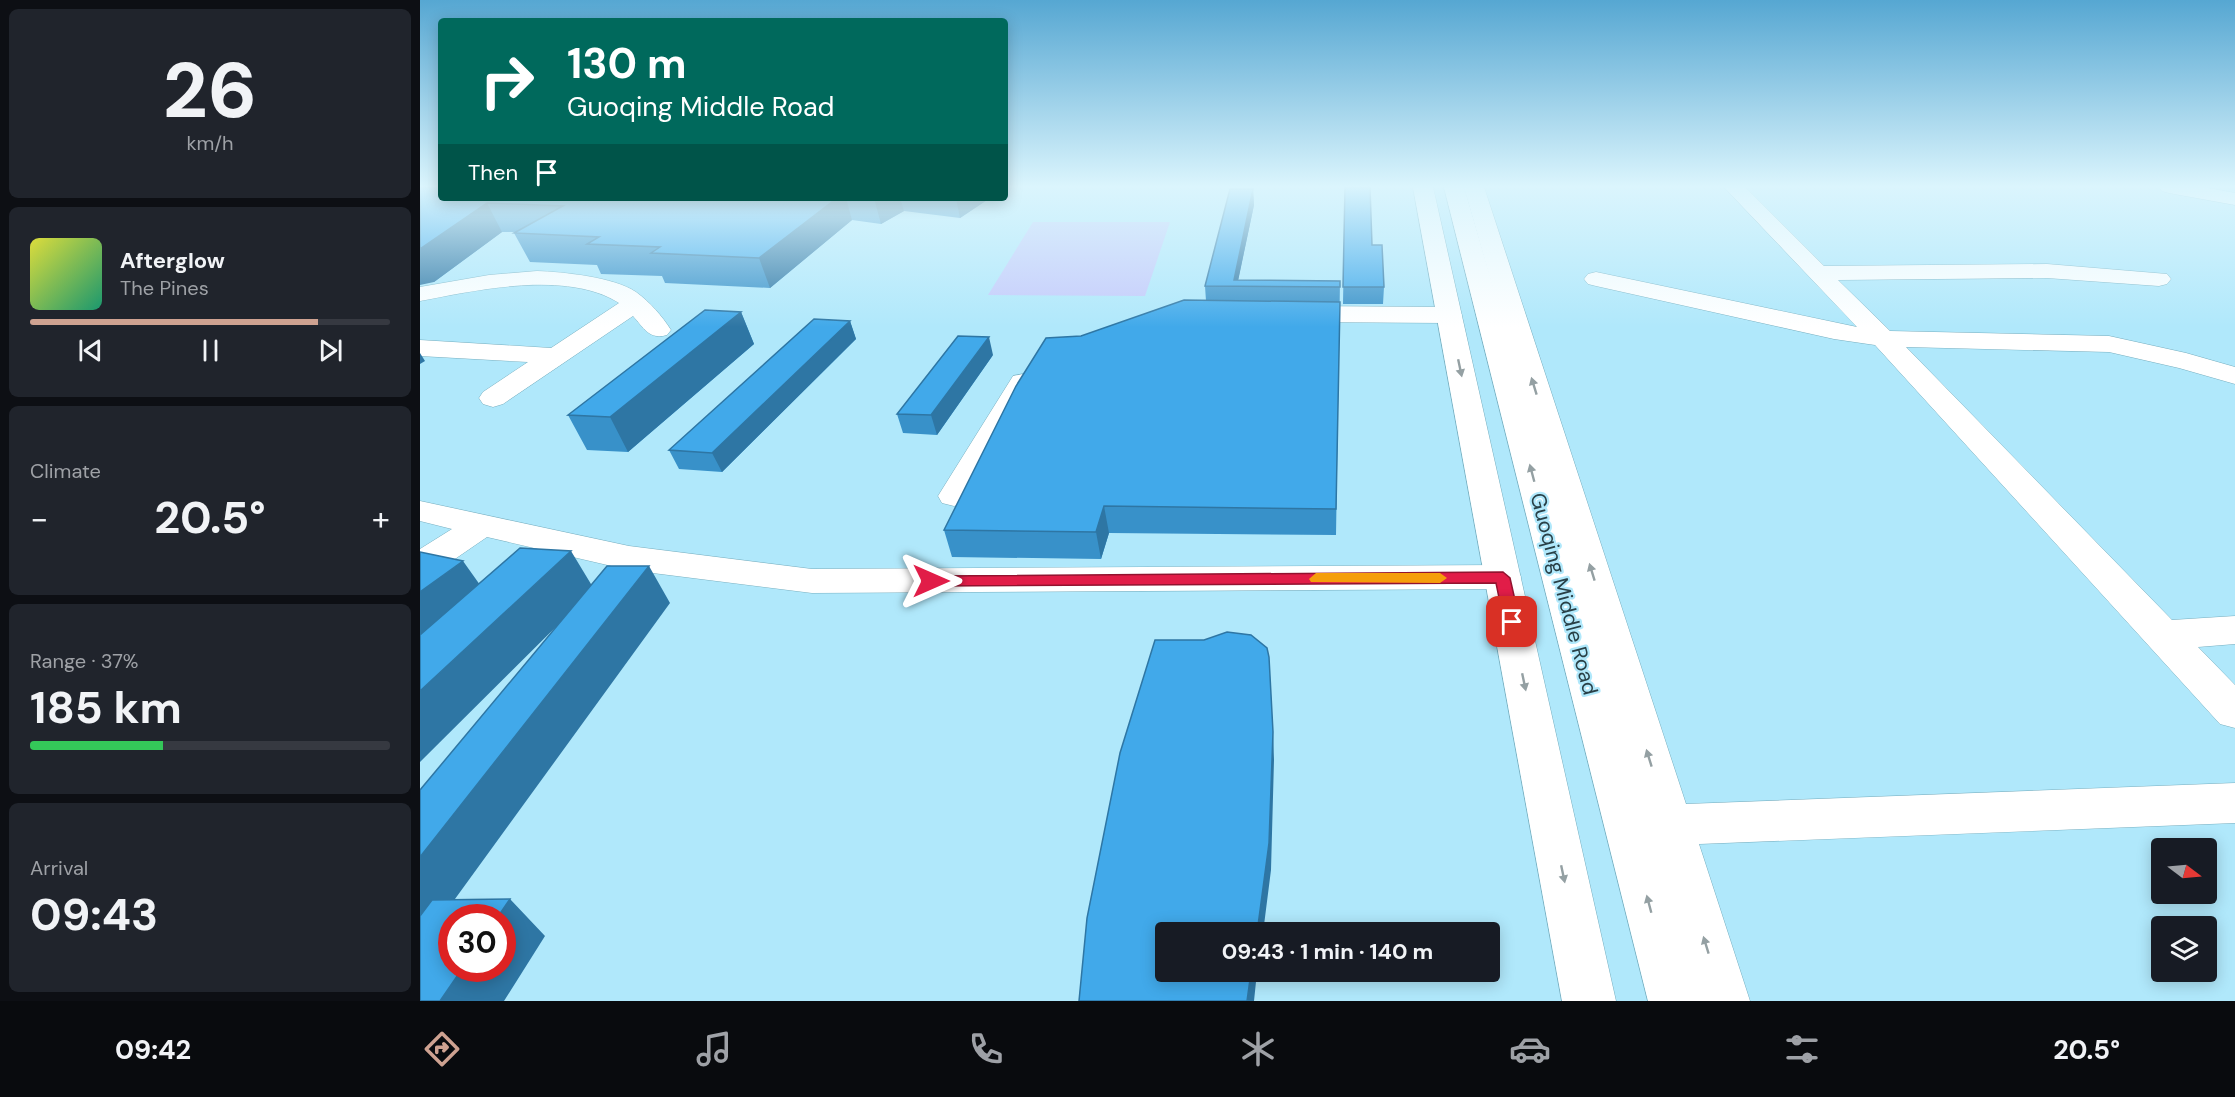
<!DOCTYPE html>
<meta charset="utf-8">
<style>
:root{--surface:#171b24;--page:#20242c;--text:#f1f3f6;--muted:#9ea1a6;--line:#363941;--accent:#cea291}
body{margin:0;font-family:"DM Sans",sans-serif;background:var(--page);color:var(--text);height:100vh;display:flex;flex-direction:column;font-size:22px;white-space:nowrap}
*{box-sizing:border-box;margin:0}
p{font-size:20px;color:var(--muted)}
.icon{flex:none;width:33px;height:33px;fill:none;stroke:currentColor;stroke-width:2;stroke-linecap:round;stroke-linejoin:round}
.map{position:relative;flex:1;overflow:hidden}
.sheet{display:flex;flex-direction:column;gap:9px;padding:9px;background:#0d0f14;width:420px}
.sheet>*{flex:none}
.hud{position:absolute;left:18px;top:18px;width:570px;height:183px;border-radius:6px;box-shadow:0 3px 15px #0003;background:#00695c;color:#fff;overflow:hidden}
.needle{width:39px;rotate:106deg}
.fabs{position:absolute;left:1731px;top:838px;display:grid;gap:12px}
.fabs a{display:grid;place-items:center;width:66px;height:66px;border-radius:6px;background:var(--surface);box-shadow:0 3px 15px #0003;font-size:30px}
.speed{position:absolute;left:18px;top:904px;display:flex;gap:12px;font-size:30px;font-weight:700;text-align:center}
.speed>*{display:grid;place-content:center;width:78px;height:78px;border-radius:50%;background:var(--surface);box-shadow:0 3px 15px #0003;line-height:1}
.speed .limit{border:9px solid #d22;background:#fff;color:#111}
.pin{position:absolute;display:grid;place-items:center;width:51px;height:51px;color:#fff;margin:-26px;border-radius:12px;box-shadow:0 3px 9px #0006}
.me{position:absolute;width:66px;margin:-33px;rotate:90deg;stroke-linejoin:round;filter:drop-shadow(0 0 4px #0008)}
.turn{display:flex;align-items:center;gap:21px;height:126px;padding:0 30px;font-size:27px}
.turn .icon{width:78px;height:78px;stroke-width:2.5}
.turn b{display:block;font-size:42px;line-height:51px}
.then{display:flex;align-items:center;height:57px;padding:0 30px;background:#0003;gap:12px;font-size:22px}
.big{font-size:45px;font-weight:700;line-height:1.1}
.sheet .widget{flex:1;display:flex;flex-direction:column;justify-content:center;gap:9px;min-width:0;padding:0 21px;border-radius:9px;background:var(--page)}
.sheet .dial{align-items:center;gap:0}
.dial b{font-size:78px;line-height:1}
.song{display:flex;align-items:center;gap:18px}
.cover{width:72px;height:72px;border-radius:9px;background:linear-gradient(135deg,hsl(60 70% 55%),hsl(160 70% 35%))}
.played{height:6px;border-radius:3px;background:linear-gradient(90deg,var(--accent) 80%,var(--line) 80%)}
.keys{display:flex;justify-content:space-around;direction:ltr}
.heat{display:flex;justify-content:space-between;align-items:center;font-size:33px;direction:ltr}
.charge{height:9px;border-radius:4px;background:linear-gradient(90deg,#34c759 37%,var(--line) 0)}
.trip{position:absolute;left:735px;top:922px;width:345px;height:60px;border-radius:6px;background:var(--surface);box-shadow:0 3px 15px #0003;font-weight:700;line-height:60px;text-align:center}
.tab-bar{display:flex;height:96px;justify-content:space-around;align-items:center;background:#090b0e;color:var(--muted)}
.tab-bar .icon{width:42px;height:42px}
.tab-bar .current{color:var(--accent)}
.tab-bar b{font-size:27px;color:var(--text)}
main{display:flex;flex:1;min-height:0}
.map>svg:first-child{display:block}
.green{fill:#c5cafb}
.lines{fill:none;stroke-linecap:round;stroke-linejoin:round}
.minor-casing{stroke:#77aebf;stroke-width:1}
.major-casing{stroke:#77aebf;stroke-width:1}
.minor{fill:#fff;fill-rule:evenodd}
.major{fill:#fff;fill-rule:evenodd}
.wall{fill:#3891c9}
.shaded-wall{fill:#2e76a4}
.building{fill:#41a9ea;stroke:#2e76a4;stroke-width:1.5}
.oneway{fill:#94a0a3}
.route{fill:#e11d48;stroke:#92132f;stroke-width:1.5}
.slow{fill:#f59e0b}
.labels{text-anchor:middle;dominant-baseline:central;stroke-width:4.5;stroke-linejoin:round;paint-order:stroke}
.street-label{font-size:21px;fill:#294047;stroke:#b0e8fb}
</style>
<main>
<section class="sheet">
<div class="widget dial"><b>26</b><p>km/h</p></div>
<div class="widget">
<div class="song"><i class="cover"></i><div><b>Afterglow</b><p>The Pines</p></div></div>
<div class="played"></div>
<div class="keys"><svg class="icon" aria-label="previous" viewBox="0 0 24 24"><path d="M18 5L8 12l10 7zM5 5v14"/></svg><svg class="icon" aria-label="pause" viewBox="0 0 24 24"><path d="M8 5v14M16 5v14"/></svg><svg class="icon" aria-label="next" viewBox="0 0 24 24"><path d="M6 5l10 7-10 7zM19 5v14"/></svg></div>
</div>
<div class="widget"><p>Climate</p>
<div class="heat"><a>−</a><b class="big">20.5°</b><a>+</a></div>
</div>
<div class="widget"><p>Range · 37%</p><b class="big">185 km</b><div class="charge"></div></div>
<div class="widget"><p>Arrival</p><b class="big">09:43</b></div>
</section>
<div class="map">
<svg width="1815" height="1001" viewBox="0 0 1815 1001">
<rect width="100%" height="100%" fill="#b0e8fb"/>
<path class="green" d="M 613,222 L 750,222 L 725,296 L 568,295 Z"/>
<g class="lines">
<defs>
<path id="minor" d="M 1044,187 L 1064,187 L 1266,804 L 1815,783 L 1815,823 L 1279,844 L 1330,1001 L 1276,1001 Z
M 1304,187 L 1325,187 L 1404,266 L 1627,264 L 1747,274 L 1751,279 L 1747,284 L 1739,286 L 1627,278 L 1418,280 L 1470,331 L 1689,336 L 1766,353 L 1815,367 L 1815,384 L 1759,368 L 1689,352 L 1486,347 L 1752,620 L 1815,616 L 1815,644 L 1778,647 L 1815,685 L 1815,728 L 1800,724 L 1455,345 L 1414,339 L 1176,286 L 1168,284 L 1164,279 L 1168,274 L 1176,272 L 1437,327 Z
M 1739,187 L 1783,187 L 1815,193 L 1815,205 L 1749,193 L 1742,191 Z
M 117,271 C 143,272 194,277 216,292 C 230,302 242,316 251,330 L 247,335 C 229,340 224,328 213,316 L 83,404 L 73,407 L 63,404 L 59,398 L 63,392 L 108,362 L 0,356 L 0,340 L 131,348 L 199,303 C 147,270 57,290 0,301 L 0,287 L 69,275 Z
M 875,306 L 1029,307 L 1038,310 L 1042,315 L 1038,320 L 1029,323 L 875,322 L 866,319 L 862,314 L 866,309 Z
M 603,374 L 613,376 L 617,382 L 550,496 L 546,503 L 534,506 L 522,503 L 518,496 L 593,376 Z
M 0,501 L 209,546 L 392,569 L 1083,565 L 1096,568 L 1101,577 L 1096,586 L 1083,589 L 392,593 L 209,570 L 67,537 L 13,574 L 0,578 L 0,549 L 32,529 L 0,521 Z"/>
<path id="major" d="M 993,187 L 1013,187 L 1196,1001 L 1142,1001 Z
M 1024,187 L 1044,187 L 1282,1001 L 1228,1001 Z"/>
</defs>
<use href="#minor" class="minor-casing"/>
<use href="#major" class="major-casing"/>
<use href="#minor" class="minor"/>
<use href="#major" class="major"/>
</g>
<path class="wall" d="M 925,187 L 952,245 L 964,287 L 963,304 L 923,304 Z
M 833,189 L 834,205 L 818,280 L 920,281 L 916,535 L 689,533 L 681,559 L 532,557 L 524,530 L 661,336 L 786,301 L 785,286 Z
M 21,198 L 570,198 L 540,218 L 484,211 L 461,224 L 432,220 L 350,288 L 245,283 L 242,276 L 181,274 L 177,265 L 110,262 L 94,233 L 96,232 L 82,232 L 14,282 Z
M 321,312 L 334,344 L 208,452 L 167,450 L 148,415 Z
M 430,321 L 436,339 L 302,472 L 259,469 L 249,450 Z
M 573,355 L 517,435 L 483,433 L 477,414 Z"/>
<path class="shaded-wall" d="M 833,189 L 834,205 L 817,286 L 814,280 Z
M 417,198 L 426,198 L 432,220 L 350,288 L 339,258 Z
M 454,198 L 480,198 L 484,211 L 461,224 Z
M 536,198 L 570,198 L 540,218 Z
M 67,203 L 82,232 L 14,282 L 0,285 L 0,249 Z
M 321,312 L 334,344 L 208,452 L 190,417 Z
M 430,321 L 436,339 L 302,472 L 292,453 Z
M 569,337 L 573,355 L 517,435 L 511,415 Z
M 0,353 L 5,361 L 0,364 Z
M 684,506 L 689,533 L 681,559 L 676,532 Z
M 151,551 L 174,589 L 0,762 L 0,691 Z
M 43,561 L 70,599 L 0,652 L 0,592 Z
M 229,566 L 250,603 L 11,932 L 0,922 L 0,857 Z
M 853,732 L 854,760 L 851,870 L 843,933 L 837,933 Z
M 90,899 L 125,936 L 84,1001 L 20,1001 L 42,969 L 82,969 L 82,918 L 77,918 Z
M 831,972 L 837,972 L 834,1001 L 827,1001 Z"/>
<path class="building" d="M 0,187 L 21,187 L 21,198 L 417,198 L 339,258 L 231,253 L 240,247 L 167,244 L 179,237 L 94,233 L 143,206 L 67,203 L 0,249 Z
M 925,187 L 950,187 L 952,245 L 962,245 L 964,287 L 923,287 Z
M 810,189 L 833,189 L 814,280 L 920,281 L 920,287 L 785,286 Z
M 764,300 L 920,302 L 916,509 L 684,506 L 676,532 L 524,530 L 596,386 L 626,338 L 661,336 Z
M 285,310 L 321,312 L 190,417 L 148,415 Z
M 394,319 L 430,321 L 292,453 L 249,450 Z
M 538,336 L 569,337 L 511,415 L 477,414 Z
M 100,548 L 151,551 L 0,691 L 0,635 Z
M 0,552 L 43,561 L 0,592 Z
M 187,566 L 229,566 L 0,857 L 0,790 Z
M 807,632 L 831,635 L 847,648 L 849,657 L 853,732 L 849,843 L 837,933 L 746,933 L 746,972 L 831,972 L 827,1001 L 659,1001 L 667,918 L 700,753 L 735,640 L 784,640 Z
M 90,899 L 77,918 L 32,918 L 32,969 L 42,969 L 20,1001 L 0,1001 L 0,916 L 12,900 Z"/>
<defs><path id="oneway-solid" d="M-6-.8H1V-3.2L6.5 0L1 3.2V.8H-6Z" transform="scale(1.5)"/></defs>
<g class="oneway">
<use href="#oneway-solid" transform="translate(1040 368) rotate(78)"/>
<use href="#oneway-solid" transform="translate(1114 386) rotate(-107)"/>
<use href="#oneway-solid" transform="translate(1112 473) rotate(-105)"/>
<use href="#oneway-solid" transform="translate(1172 572) rotate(-107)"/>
<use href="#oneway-solid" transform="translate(1104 682) rotate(78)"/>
<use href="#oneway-solid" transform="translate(1229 758) rotate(-107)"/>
<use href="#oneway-solid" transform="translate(1143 874) rotate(78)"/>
<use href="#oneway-solid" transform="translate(1229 904) rotate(-105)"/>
<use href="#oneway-solid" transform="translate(1286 945) rotate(-107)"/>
</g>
<linearGradient id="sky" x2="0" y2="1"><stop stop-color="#56a7d2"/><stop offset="0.57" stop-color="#dbf5fd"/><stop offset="1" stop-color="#dbf5fd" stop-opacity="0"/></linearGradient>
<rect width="1815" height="327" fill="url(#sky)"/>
<path class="route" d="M 1083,572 L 1090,578 L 1100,622 L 1097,626 L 1086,626 L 1084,622 L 1076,583 L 511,586 L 504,581 L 511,576 Z"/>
<path class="slow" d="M 896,573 L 1020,573 L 1027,578 L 1020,583 L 891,582 L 889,579 Z"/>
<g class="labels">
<g class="street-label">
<text transform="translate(1144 594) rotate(75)">Guoqing Middle Road</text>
</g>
</g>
</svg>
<div class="fabs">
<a><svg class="needle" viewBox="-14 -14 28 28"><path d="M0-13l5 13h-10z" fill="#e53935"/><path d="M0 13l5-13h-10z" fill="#9ea1a6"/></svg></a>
<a><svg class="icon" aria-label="layers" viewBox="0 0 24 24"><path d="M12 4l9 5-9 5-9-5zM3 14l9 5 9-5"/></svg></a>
</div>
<div class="speed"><div class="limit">30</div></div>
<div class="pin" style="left:1092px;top:622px;background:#d93025"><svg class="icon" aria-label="arrive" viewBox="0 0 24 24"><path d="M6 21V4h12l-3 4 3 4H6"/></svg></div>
<svg class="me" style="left:511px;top:581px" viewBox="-20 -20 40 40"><path d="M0-17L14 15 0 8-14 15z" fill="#e11d48" stroke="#fff" stroke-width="4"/></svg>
<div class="trip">09:43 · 1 min · 140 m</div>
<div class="hud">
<div class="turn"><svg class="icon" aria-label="right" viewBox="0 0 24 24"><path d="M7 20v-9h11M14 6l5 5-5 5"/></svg><div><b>130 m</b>Guoqing Middle Road</div></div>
<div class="then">Then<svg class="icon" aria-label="arrive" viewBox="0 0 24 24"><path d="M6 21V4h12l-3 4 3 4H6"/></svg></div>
</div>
</div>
</main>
<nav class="tab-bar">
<b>09:42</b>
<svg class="icon current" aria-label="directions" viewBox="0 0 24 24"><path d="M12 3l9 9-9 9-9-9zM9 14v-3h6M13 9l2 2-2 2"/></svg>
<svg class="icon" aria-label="music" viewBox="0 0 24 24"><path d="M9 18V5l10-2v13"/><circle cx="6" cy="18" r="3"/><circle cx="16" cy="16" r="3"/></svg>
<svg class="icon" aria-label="phone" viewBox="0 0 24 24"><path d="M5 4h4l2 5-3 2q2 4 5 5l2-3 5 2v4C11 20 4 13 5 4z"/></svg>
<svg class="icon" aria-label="climate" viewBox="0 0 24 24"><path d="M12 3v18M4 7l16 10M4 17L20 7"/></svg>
<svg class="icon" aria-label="car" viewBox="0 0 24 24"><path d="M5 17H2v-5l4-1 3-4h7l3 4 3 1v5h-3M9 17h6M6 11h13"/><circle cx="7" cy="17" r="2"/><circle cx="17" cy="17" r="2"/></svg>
<svg class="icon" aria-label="filters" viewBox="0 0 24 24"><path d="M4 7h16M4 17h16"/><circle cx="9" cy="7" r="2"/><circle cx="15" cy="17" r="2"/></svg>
<b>20.5°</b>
</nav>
